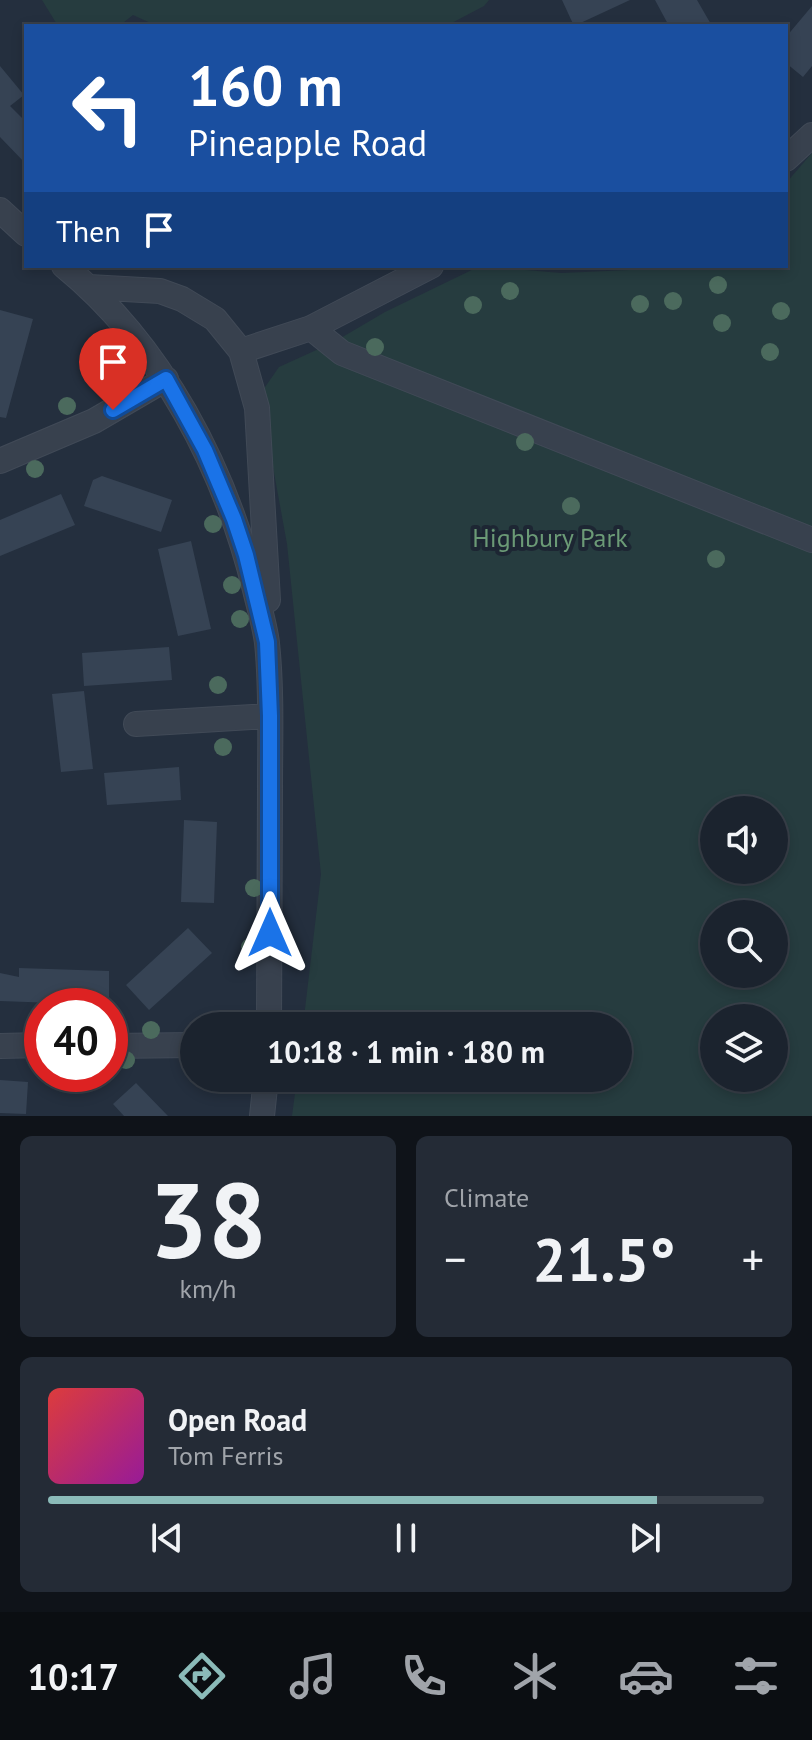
<!DOCTYPE html>
<meta charset="utf-8">
<style>
:root{--surface:#1b232e;--page:#242b36;--text:#f1f3f6;--muted:#a0a4aa;--line:#39404a;--accent:#8bbbb9}
body{margin:0;font-family:"PT Sans",sans-serif;background:var(--page);color:var(--text);height:100vh;display:flex;flex-direction:column;font-size:30px;white-space:nowrap}
*{box-sizing:border-box;margin:0}
p{font-size:26px;color:var(--muted)}
.icon{flex:none;width:44px;height:44px;fill:none;stroke:currentColor;stroke-width:2;stroke-linecap:round;stroke-linejoin:round}
.map{position:relative;height:1116px;overflow:hidden}
.panel{display:flex;flex-direction:column;gap:20px;padding:20px;background:#0f1319;flex:1}
.panel>*{flex:none}
.top-card{position:absolute;left:24px;top:24px;width:764px;height:244px;border-radius:0px;box-shadow:0 4px 12px #0003,0 0 0 2px var(--line);background:#1a4fa0;color:#fff;overflow:hidden}
.tools{position:absolute;left:700px;top:796px;display:grid;gap:16px}
.tools a{display:grid;place-items:center;width:88px;height:88px;border-radius:50%;background:var(--surface);box-shadow:0 4px 12px #0003,0 0 0 2px var(--line);font-size:40px}
.speed{position:absolute;left:24px;top:988px;display:flex;gap:16px;font-size:40px;font-weight:700;text-align:center}
.speed>*{display:grid;place-content:center;width:104px;height:104px;border-radius:50%;background:var(--surface);box-shadow:0 4px 12px #0003,0 0 0 2px var(--line);line-height:1}
.speed .limit{border:12px solid #d22;background:#fff;color:#111}
.pin{position:absolute;display:grid;place-items:center;width:68px;height:68px;color:#fff;margin:-82px -34px;border-radius:50% 50% 50% 0;rotate:-45deg;box-shadow:0 0 8px #0007}
.pin .icon{rotate:45deg}
.me{position:absolute;width:88px;margin:-44px;rotate:0deg;stroke-linejoin:round;filter:drop-shadow(0 0 6px #0008)}
.turn{display:flex;align-items:center;gap:28px;height:168px;padding:0 32px;font-size:36px}
.turn .icon{width:104px;height:104px;stroke-width:2.5}
.turn b{display:block;font-size:56px;line-height:68px}
.then{display:flex;align-items:center;height:76px;padding:0 32px;background:#0003;gap:16px;font-size:30px}
.big{font-size:60px;font-weight:700;line-height:1.1}
.panel .tile{flex:1;display:flex;flex-direction:column;justify-content:center;gap:12px;min-width:0;padding:0 28px;border-radius:12px;background:var(--page)}
.panel .dial{align-items:center;gap:0}
.dial b{font-size:104px;line-height:1}
.song{display:flex;align-items:center;gap:24px}
.cover{width:96px;height:96px;border-radius:12px;background:linear-gradient(135deg,hsl(0 70% 55%),hsl(300 70% 35%))}
.played{height:8px;border-radius:4px;background:linear-gradient(90deg,var(--accent) 85%,var(--line) 85%)}
.keys{display:flex;justify-content:space-around;direction:ltr}
.heat{display:flex;justify-content:space-between;align-items:center;font-size:44px;direction:ltr}
.panel .tiles{flex:1;display:grid;gap:20px;grid-template-columns:1fr 1fr}
.tile:last-child{grid-column:span 2}
.trip{position:absolute;left:180px;top:1012px;width:452px;height:80px;border-radius:40px;background:var(--surface);box-shadow:0 4px 12px #0003,0 0 0 2px var(--line);font-weight:700;line-height:80px;text-align:center}
.menu{display:flex;height:128px;justify-content:space-around;align-items:center;background:#0b0e12;color:var(--muted)}
.menu .icon{width:56px;height:56px}
.menu .active{color:var(--accent)}
.menu b{font-size:36px;color:var(--text)}
.map>svg:first-child{display:block}
.green{fill:#263c3f;fill-rule:evenodd}
.building{fill:#364354}
.lines{fill:none;stroke-linecap:round;stroke-linejoin:round}
.minor-casing{stroke:#414a57;stroke-width:26}
.minor{stroke:#38414e;stroke-width:24}
.tree{fill:#4b6a5d}
.route-casing{stroke:#114b97;stroke-width:20}
.route{stroke:#1a73e8;stroke-width:14}
.labels{text-anchor:middle;dominant-baseline:central;stroke-width:8;stroke-linejoin:round;paint-order:stroke}
.park-label{font-size:26px;fill:#6b9a76;stroke:#1d2633}
</style>
<div class="map">
<svg width="812" height="1116" viewBox="0 0 812 1116">
<rect width="100%" height="100%" fill="#242f3e"/>
<path class="green" d="M 42,0 L 489,0 L 484,6 L 446,26 L 157,26 L 133,15 L 119,26 L 58,26 Z
M 812,153 L 812,1116 L 292,1116 L 297,1078 L 618,1078 L 618,1026 L 303,1026 L 321,874 L 287,544 L 267,434 L 263,390 L 279,367 L 334,342 L 385,312 L 480,266 L 561,273 L 652,269 L 658,266 L 786,266 L 786,183 ZM 714,810 L 774,810 L 774,870 L 714,870 ZM 714,914 L 774,914 L 774,974 L 714,974 ZM 714,1018 L 774,1018 L 774,1078 L 714,1078 Z"/>
<path class="building" d="M 562,0 L 630,0 L 574,26 Z
M 655,0 L 697,0 L 712,26 L 669,26 Z
M 812,6 L 812,66 L 803,77 L 786,63 L 786,37 Z
M 0,66 L 24,95 L 10,106 L 26,122 L 26,164 L 0,137 Z
M 0,310 L 33,319 L 6,418 L 0,417 Z
M 102,476 L 172,500 L 161,532 L 84,506 L 93,480 Z
M 61,494 L 75,525 L 0,556 L 0,520 Z
M 191,541 L 211,629 L 178,636 L 158,549 Z
M 169,647 L 172,680 L 84,686 L 82,653 Z
M 84,691 L 93,769 L 61,772 L 52,694 Z
M 179,767 L 181,800 L 107,805 L 104,773 Z
M 184,820 L 217,822 L 214,903 L 181,902 Z
M 188,928 L 212,953 L 149,1010 L 126,985 Z
M 19,968 L 109,971 L 109,1005 L 0,1001 L 0,973 L 19,977 Z
M 0,1080 L 28,1082 L 26,1114 L 0,1113 Z
M 136,1083 L 168,1116 L 124,1116 L 113,1104 Z"/>
<g class="lines">
<defs>
<path id="minor" d="M 786,159 L 812,135
M 0,210 L 26,234
M 64,266 C 162,346 225,468 255,590 C 259,607 265,626 267,643 C 272,691 270,741 270,789 C 270,868 270,947 269,1026
M 89,287 L 160,291 L 182,299 L 215,319 L 241,351 L 257,408 L 268,600
M 311,328 L 342,353 L 812,540
M 241,351 L 311,328 L 431,266
M 0,461 L 94,421 L 166,379
M 136,724 L 270,716
M 0,1046 L 42,1045
M 110,1046 L 194,1045
M 262,1116 L 266,1078"/>
</defs>
<use href="#minor" class="minor-casing"/>
<use href="#minor" class="minor"/>
</g>
<g class="tree">
<circle cx="718" cy="285" r="9"/>
<circle cx="510" cy="291" r="9"/>
<circle cx="673" cy="301" r="9"/>
<circle cx="640" cy="304" r="9"/>
<circle cx="473" cy="305" r="9"/>
<circle cx="781" cy="311" r="9"/>
<circle cx="722" cy="323" r="9"/>
<circle cx="375" cy="347" r="9"/>
<circle cx="770" cy="352" r="9"/>
<circle cx="67" cy="406" r="9"/>
<circle cx="525" cy="442" r="9"/>
<circle cx="35" cy="469" r="9"/>
<circle cx="571" cy="506" r="9"/>
<circle cx="213" cy="524" r="9"/>
<circle cx="716" cy="559" r="9"/>
<circle cx="232" cy="585" r="9"/>
<circle cx="240" cy="619" r="9"/>
<circle cx="218" cy="685" r="9"/>
<circle cx="223" cy="747" r="9"/>
<circle cx="254" cy="888" r="9"/>
<circle cx="250" cy="947" r="9"/>
<circle cx="151" cy="1030" r="9"/>
<circle cx="126" cy="1060" r="9"/>
</g>
<g class="lines">
<defs>
<path id="route" d="M 113,410 L 166,379 L 205,450 L 234,519 L 246,555 L 267,642 L 270,716 L 270,933"/>
</defs>
<use href="#route" class="route-casing"/>
<use href="#route" class="route"/>
</g>
<g class="labels">
<g class="park-label">
<text x="550" y="537">Highbury Park</text>
</g>
</g>
</svg>
<div class="tools">
<a><svg class="icon" aria-label="sound" viewBox="0 0 24 24"><path d="M4 9h4l5-4v14l-5-4H4zM17 9q2 3 0 6"/></svg></a>
<a><svg class="icon" aria-label="search" viewBox="0 0 24 24"><circle cx="10" cy="10" r="6"/><path d="M15 15l6 6"/></svg></a>
<a><svg class="icon" aria-label="layers" viewBox="0 0 24 24"><path d="M12 4l9 5-9 5-9-5zM3 14l9 5 9-5"/></svg></a>
</div>
<div class="speed"><div class="limit">40</div></div>
<div class="pin" style="left:113px;top:410px;background:#d93025"><svg class="icon" aria-label="arrive" viewBox="0 0 24 24"><path d="M6 21V4h12l-3 4 3 4H6"/></svg></div>
<svg class="me" style="left:270px;top:933px" viewBox="-20 -20 40 40"><path d="M0-17L14 15 0 8-14 15z" fill="#1a73e8" stroke="#fff" stroke-width="4"/></svg>
<div class="trip">10:18 · 1 min · 180 m</div>
<div class="top-card">
<div class="turn"><svg class="icon" aria-label="left" viewBox="0 0 24 24"><path d="M17 20v-9H6M10 6l-5 5 5 5"/></svg><div><b>160 m</b>Pineapple Road</div></div>
<div class="then">Then<svg class="icon" aria-label="arrive" viewBox="0 0 24 24"><path d="M6 21V4h12l-3 4 3 4H6"/></svg></div>
</div>
</div>
<section class="panel">
<div class="tiles">
<div class="tile dial"><b>38</b><p>km/h</p></div>
<div class="tile"><p>Climate</p>
<div class="heat"><a>−</a><b class="big">21.5°</b><a>+</a></div>
</div>
<div class="tile">
<div class="song"><i class="cover"></i><div><b>Open Road</b><p>Tom Ferris</p></div></div>
<div class="played"></div>
<div class="keys"><svg class="icon" aria-label="previous" viewBox="0 0 24 24"><path d="M18 5L8 12l10 7zM5 5v14"/></svg><svg class="icon" aria-label="pause" viewBox="0 0 24 24"><path d="M8 5v14M16 5v14"/></svg><svg class="icon" aria-label="next" viewBox="0 0 24 24"><path d="M6 5l10 7-10 7zM19 5v14"/></svg></div>
</div>
</div>
</section>
<nav class="menu">
<b>10:17</b>
<svg class="icon active" aria-label="directions" viewBox="0 0 24 24"><path d="M12 3l9 9-9 9-9-9zM9 14v-3h6M13 9l2 2-2 2"/></svg>
<svg class="icon" aria-label="music" viewBox="0 0 24 24"><path d="M9 18V5l10-2v13"/><circle cx="6" cy="18" r="3"/><circle cx="16" cy="16" r="3"/></svg>
<svg class="icon" aria-label="phone" viewBox="0 0 24 24"><path d="M5 4h4l2 5-3 2q2 4 5 5l2-3 5 2v4C11 20 4 13 5 4z"/></svg>
<svg class="icon" aria-label="climate" viewBox="0 0 24 24"><path d="M12 3v18M4 7l16 10M4 17L20 7"/></svg>
<svg class="icon" aria-label="car" viewBox="0 0 24 24"><path d="M5 17H2v-5l4-1 3-4h7l3 4 3 1v5h-3M9 17h6M6 11h13"/><circle cx="7" cy="17" r="2"/><circle cx="17" cy="17" r="2"/></svg>
<svg class="icon" aria-label="filters" viewBox="0 0 24 24"><path d="M4 7h16M4 17h16"/><circle cx="9" cy="7" r="2"/><circle cx="15" cy="17" r="2"/></svg>
</nav>
